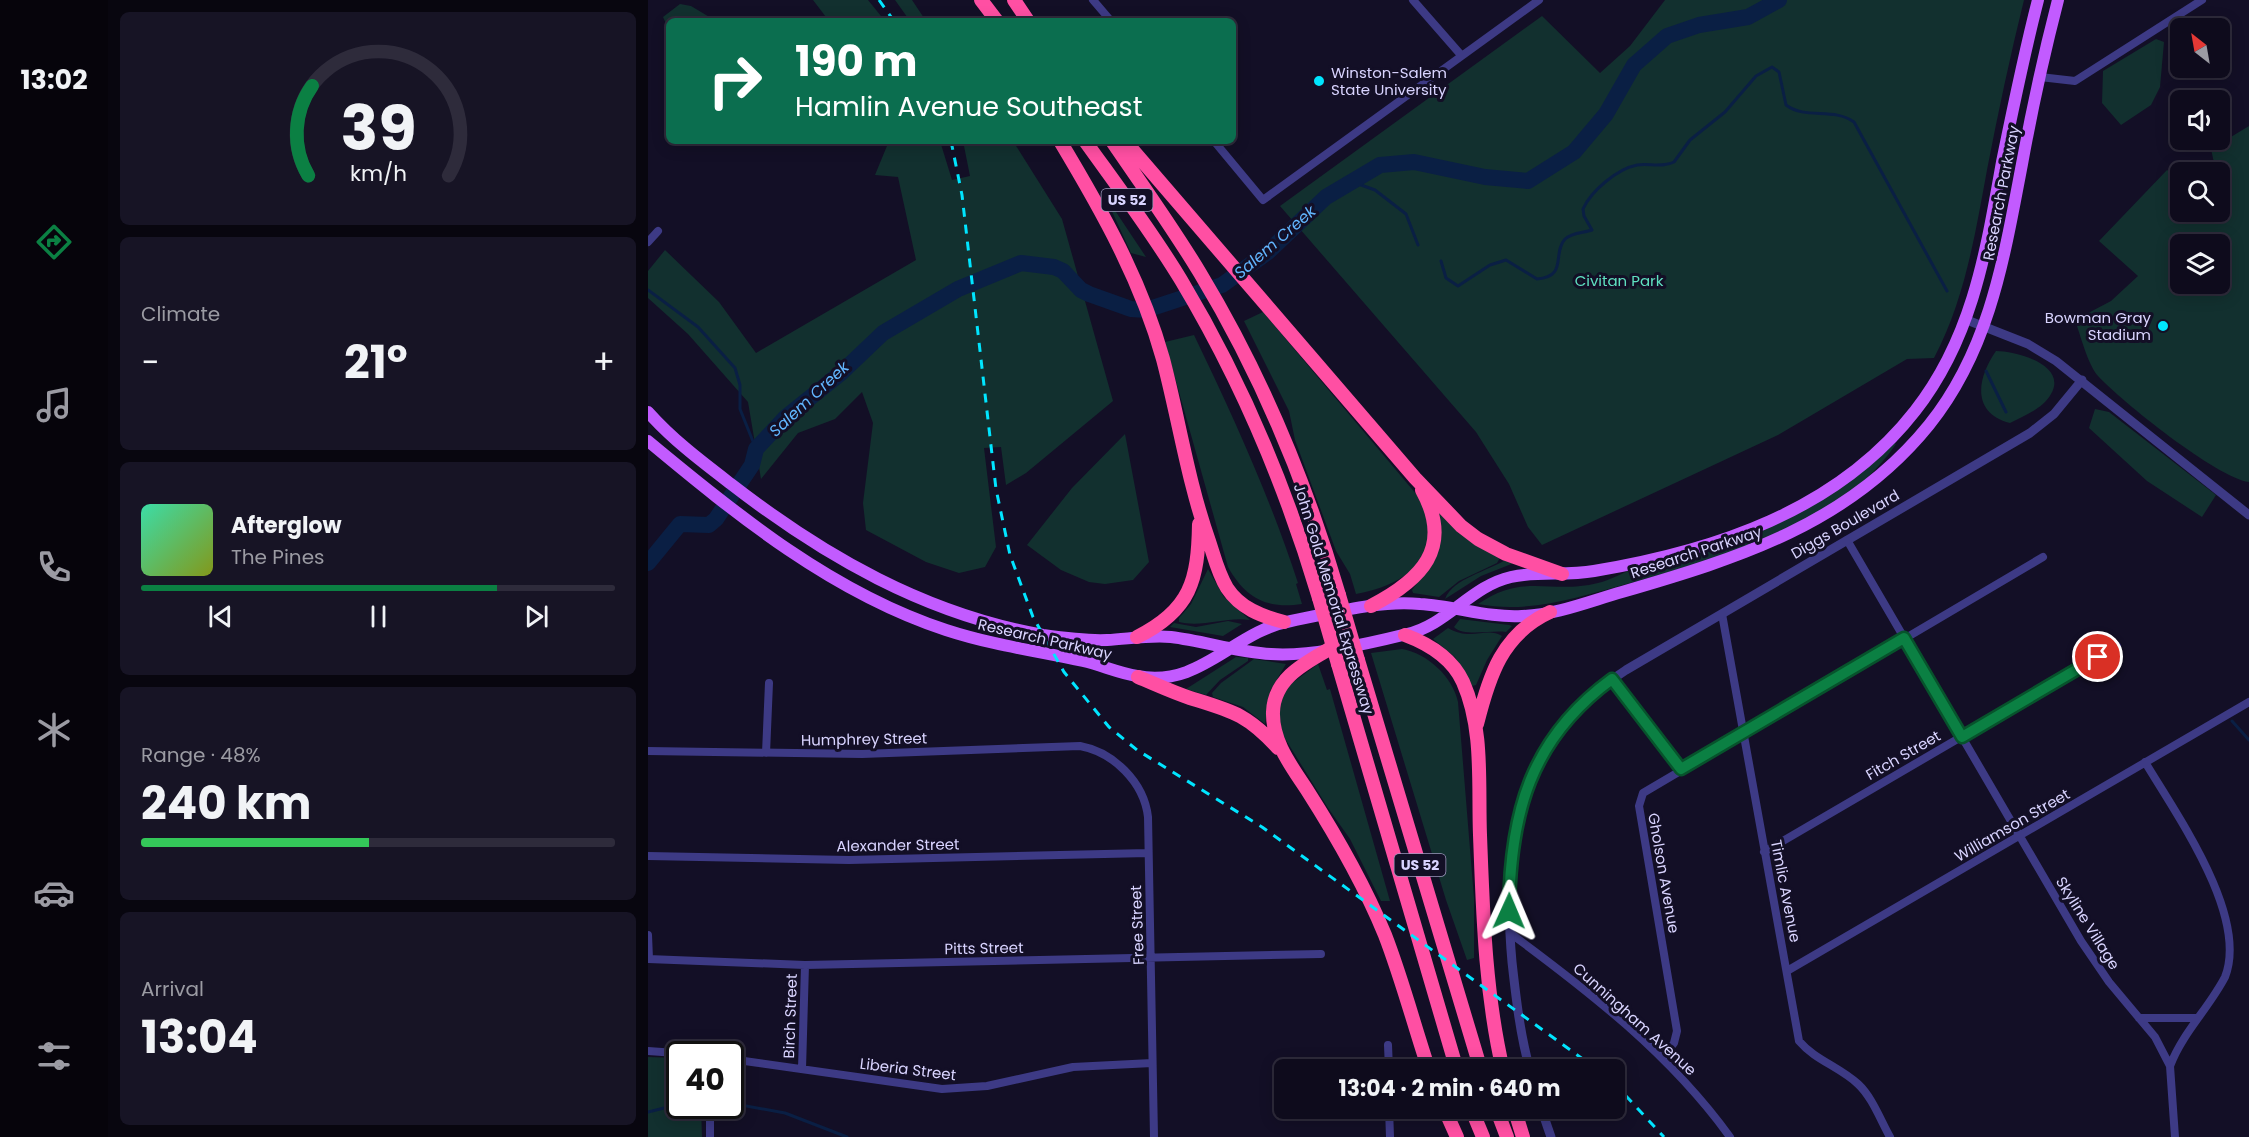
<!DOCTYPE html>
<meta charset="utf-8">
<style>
:root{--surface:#0e0b1c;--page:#171425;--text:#f1f3f6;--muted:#9b9ba3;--line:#2e2b3b;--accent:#0b8043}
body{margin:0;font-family:Poppins,sans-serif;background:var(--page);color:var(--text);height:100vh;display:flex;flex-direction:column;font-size:22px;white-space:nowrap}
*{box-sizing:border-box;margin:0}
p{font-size:20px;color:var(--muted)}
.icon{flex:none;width:33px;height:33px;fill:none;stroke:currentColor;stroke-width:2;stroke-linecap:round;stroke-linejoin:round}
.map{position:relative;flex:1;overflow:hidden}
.panel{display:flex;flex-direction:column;gap:12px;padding:12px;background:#08060f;width:540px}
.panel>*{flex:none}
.top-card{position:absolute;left:18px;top:18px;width:570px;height:126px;border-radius:9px;box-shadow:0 3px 15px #0003,0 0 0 2px var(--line);background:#0b6e4f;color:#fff;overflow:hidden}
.needle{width:39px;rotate:329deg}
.controls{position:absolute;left:1522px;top:18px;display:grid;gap:12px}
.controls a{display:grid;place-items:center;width:60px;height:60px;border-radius:9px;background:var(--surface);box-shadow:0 3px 15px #0003,0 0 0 2px var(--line);font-size:30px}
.speed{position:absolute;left:18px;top:1041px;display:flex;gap:12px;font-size:30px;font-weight:700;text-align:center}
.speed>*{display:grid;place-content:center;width:78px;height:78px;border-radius:50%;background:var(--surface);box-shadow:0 3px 15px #0003,0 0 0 2px var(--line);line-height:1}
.speed .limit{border:3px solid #111;border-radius:9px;background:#fff;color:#111}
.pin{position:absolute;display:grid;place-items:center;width:51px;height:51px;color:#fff;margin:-26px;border:3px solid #fff;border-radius:50%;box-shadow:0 2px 6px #0007}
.me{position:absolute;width:66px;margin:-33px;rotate:1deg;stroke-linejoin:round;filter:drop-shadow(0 0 4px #0008)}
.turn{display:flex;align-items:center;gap:21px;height:126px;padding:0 30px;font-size:27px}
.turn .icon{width:78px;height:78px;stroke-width:2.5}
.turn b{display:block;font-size:42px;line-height:51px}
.big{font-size:45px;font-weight:700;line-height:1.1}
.panel .tile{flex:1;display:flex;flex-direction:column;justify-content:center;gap:9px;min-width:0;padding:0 21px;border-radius:9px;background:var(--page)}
.panel .dial{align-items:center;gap:0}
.dial svg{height:156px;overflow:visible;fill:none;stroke:var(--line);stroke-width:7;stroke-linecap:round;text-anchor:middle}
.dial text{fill:var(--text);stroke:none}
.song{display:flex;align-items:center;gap:18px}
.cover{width:72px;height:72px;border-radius:9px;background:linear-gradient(135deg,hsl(160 70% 55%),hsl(70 70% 35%))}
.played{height:6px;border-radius:3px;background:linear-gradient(90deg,var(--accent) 75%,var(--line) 75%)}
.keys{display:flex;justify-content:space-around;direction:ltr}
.heat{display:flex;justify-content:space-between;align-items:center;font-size:33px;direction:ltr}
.charge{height:9px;border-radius:4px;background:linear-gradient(90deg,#34c759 48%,var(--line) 0)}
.trip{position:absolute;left:626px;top:1059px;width:351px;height:60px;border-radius:9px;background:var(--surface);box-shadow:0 3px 15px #0003,0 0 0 2px var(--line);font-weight:700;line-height:60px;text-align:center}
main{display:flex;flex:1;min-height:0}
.dock{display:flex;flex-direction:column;width:108px;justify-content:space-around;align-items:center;background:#06040b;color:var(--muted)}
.dock .icon{width:42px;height:42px}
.dock .on{color:var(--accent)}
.dock b{font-size:27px;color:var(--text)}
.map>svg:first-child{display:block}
.green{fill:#12302f;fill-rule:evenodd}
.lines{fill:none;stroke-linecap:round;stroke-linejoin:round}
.stream{stroke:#0a1f44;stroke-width:3}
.river{stroke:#0a1f44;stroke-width:16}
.minor{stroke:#3d3a85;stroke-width:8}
.tertiary{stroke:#3d3a85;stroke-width:9}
.primary{stroke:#c25bff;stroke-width:12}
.motorway{stroke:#ff4fa3;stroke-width:14}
.rail{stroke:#00e5ff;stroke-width:3;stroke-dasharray:9 8;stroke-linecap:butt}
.motorway-bridge{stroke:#ff4fa3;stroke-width:14}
.route-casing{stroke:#07532c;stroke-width:15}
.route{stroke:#0b8043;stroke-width:10}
.poi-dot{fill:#00e5ff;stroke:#130f26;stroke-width:2}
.labels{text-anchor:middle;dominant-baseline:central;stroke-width:6;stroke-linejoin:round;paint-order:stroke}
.shield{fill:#130f26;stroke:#9e99be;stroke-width:1.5}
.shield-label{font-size:14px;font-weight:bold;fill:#d9d4ff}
.poi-label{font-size:15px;fill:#d9d4ff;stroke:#130f26;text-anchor:start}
.street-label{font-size:15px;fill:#d9d4ff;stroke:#130f26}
.park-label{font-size:15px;fill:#5fe0c0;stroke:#130f26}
.water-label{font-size:16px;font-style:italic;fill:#62b6ff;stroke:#130f26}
</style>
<main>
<nav class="dock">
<b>13:02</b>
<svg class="icon on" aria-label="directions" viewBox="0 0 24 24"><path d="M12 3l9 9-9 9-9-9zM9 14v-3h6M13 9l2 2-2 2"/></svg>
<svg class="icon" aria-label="music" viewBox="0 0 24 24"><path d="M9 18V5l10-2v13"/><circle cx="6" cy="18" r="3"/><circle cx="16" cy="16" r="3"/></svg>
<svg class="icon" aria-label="phone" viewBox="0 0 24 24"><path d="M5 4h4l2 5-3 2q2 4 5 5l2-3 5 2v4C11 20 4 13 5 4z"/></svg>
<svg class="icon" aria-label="climate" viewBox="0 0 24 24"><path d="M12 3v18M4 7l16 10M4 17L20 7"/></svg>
<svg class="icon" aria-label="car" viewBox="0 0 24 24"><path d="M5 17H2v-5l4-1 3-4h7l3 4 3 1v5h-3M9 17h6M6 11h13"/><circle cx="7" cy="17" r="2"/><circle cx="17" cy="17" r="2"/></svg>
<svg class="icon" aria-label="filters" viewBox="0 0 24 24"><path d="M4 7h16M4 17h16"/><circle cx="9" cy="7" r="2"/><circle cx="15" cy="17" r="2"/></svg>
</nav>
<section class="panel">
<div class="tile dial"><svg viewBox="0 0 100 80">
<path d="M14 69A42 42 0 1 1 86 69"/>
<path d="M14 69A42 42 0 0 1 16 23" stroke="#0b8043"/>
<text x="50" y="56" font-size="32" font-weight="700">39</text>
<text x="50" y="72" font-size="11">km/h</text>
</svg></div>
<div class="tile"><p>Climate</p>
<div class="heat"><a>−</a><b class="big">21°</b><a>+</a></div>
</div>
<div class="tile">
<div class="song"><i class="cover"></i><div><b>Afterglow</b><p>The Pines</p></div></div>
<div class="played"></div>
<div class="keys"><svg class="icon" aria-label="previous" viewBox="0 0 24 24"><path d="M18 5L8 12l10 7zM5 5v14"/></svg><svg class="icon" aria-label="pause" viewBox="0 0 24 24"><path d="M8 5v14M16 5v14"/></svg><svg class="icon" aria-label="next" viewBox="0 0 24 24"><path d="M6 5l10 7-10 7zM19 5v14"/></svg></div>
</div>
<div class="tile"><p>Range · 48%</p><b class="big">240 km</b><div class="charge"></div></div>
<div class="tile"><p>Arrival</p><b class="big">13:04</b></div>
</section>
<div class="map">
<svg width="1601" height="1137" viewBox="0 0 1601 1137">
<rect width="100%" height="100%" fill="#130f26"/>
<path class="green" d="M 165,0 L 220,0 L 237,21 L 181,21 Z
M 247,0 L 264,0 L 278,21 L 262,21 Z
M 1017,0 L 1376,0 C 1362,56 1350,113 1339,170 C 1327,235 1317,299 1286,358 L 1259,359 L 1130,435 L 894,545 L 880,527 L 861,484 L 828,432 L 632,206 L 894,16 L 952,73 L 982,46 Z
M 32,4 L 43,6 L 68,21 L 21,21 L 21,30 L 15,17 Z
M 1508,39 L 1516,42 L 1512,87 L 1503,105 L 1473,125 L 1454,103 L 1455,71 Z
M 1601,126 L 1601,482 C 1569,478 1473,401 1450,376 C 1440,365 1432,334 1427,320 L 1463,301 L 1490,276 L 1451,241 L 1519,170 L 1533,178 L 1533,212 L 1572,212 L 1572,172 L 1568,172 L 1563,149 ZM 1533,244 L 1572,244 L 1572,284 L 1533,284 Z
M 241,141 L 292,141 L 304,180 L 322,176 L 315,141 L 365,141 L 414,219 L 465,401 L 378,473 L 358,485 L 353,447 L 336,448 L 348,547 L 337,567 L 311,573 L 278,562 L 218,530 L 215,503 L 225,423 L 214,392 L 187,419 L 150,433 L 113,479 L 100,402 L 40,334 L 0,298 L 0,271 L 17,250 L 71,302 L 108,353 L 268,260 L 250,177 L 227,175 Z
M 456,194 L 498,257 L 483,253 Z
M 615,312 L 774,501 C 776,510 780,520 780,529 C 783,570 742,588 708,594 L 702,574 L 688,551 L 647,440 L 641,411 L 596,321 Z
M 546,335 C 585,416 622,497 650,583 L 648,584 L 654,604 C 619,609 598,599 580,567 L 517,342 Z
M 1348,351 C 1368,351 1420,365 1403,394 C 1395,409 1375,416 1362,423 C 1323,413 1329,378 1348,351 Z
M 1447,409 L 1461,412 L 1568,495 L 1554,517 L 1499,481 L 1441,428 Z
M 477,434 L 501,562 L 485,580 L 457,584 L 441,582 L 413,570 L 379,545 L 424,488 Z
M 1245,442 L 1248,444 C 1194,525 1071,558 982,583 C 931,597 882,614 830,604 C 878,572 901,595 950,583 C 963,580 975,572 989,568 C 1031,558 1072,548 1112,531 Z
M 789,509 L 853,556 L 849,563 L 811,581 L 791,597 L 765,593 L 764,590 L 781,567 Z
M 859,559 L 866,563 L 833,576 L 797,599 C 805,578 841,571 859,559 Z
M 560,569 L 576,597 L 602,620 C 579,616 555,628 531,622 L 531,618 L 543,604 Z
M 812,619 L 861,625 L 864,626 L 858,632 C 843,630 815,637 806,627 Z
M 580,621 L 594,624 L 575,636 L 522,627 L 526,623 L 548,627 Z
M 800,628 C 824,642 838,626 854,636 L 839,660 L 828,685 L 824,686 L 807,657 L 785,639 Z
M 754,649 C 779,653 805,677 810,702 L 826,898 L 826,958 L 819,960 L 798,900 L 723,653 Z
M 588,657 L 600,658 L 600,661 L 572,680 L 558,695 L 538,689 Z
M 606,659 L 638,664 L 622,691 L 617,724 L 595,707 L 565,697 L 564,693 L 573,683 Z
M 670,664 L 679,690 L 682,689 L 742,901 L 733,901 L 702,839 L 680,808 L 633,732 L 630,708 L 640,686 Z
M 0,1057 L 31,1058 L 32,1106 L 53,1106 L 54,1137 L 0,1137 Z"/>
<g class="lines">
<path class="stream" d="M 702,181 L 727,190 L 758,214 L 770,245
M 793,261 L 798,278 L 810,286 L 842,265 L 858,260 L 889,279 C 920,277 904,253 917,239 C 924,232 936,233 944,230 L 936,216 L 935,209 C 943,191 969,169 989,165 C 1001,163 1014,168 1026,162 L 1042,140 L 1077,112 L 1108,76 L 1124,67 L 1131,72 L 1138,105 C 1158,120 1185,107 1206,122 L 1299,291
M 0,290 L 50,327 L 87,368 L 92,385 L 92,409 L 108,449
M 1338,371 L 1358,412
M 1584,721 L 1601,740
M 82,1103 L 137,1113 L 199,1137
M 0,1112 L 32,1104"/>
<path class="river" d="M 0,563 L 32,524 L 61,525 L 68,519 L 104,465 L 108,449 L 138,417 L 193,373 L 235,333 L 310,289 L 373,263 L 406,267 L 415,271 L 433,290 L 441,294 L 483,309 L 498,310 L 574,285 L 620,252 L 678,197 L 732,165 L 766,162 L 837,177 L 880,181 L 926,152 L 958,114 L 986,65 L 1019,36 L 1051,25 L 1100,17 L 1131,0"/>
<path class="minor" d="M 445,0 L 463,21
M 765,0 L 813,55
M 1392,77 L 1427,81 L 1554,0
M 566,141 L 615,200 L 891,0
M 0,242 L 10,231
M 1199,540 L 1433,941 L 1461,982 L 1507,1037 L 1522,1066 L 1527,1137
M 1074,614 L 1151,1041 C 1167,1060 1192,1067 1210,1084 C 1224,1097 1232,1119 1242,1137
M 964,679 L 1033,769
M 0,751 L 214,754 L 432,746 C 465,752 496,782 500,817 L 506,1137
M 118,753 L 121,683
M 1497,762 C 1528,814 1601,916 1577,977 C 1561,1008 1535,1032 1522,1066
M 1116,852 L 1469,646
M 0,856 L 201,860 L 500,853
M 862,933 C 942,992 1023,1055 1082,1137
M 0,935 L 1,959
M 0,959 L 157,965 L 673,954
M 1139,971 L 1601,702
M 1491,1018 L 1549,1018
M 740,1045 L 741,1070
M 0,1051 L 42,1054
M 1014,1058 L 1026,1043 L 1029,1031 L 991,806 L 995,793 L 1395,557
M 82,1059 L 294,1089 L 339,1086 L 425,1067 L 504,1063
M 154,1069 L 157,965
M 62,1106 L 62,1137
M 741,1108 L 742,1137"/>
<path class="tertiary" d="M 1319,320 L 1380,344 L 1408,361 L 1601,515
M 882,1070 C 872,1034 868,998 864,962 C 853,842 870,739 978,670 L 1382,433 L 1406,414 L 1434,380
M 893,1108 L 903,1137"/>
<path class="primary" d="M 0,412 C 25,440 53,461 83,484 C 176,556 277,614 395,635 C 416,638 437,641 459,640 C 480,639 501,635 523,637 C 556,641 589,652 623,654 C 660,657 723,643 759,634 C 799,625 823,586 863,577 C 890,571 918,576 946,571 C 1066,551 1189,511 1267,411 C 1325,337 1338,251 1354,162 C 1365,108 1376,54 1390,0
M 0,441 C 90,516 185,593 298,630 C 344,645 389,651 435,661 C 453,665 471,673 489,676 C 552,689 586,631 643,621 C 685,613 730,600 772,604 C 807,606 840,618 874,616 C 908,615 942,601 974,592 C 1091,558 1201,524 1281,425 C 1342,349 1356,258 1374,164 C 1384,109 1396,54 1410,0"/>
<path class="motorway" d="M 333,0 L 349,21
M 366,0 L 380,21
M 412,141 C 454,211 493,280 515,359 C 531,420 540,482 561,541 C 566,556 570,573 579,588 C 592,608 613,616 636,622
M 437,141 C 470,187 504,232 533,280 C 593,380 638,487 671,598
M 464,141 C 494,185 525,228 552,273 C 613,374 658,482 691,595
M 477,141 L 767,478 L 813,526 L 830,539 L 858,554 L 914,574
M 723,606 C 773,580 806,548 774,490
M 757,635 C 781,644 804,658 815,682 C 836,729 830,785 832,835 C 835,914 837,992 855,1070
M 489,637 C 543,610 550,580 551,524
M 683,648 C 657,663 626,678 625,712 C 624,742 644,767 659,790 C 689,837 716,884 737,935 C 754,979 766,1025 781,1070
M 710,660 L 833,1070
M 690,664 L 809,1070
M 490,677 C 507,684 524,692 542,698 C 584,711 599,714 630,748
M 829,724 C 841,676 854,634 902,612
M 796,1108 L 809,1137
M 823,1108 L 835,1137
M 848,1108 L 859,1137
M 866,1108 L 875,1137"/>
<path class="rail" d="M 231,0 L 246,21
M 303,141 L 314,195 L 348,489 L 362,555 L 385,617 L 416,672 L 461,727 L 489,750 L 614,827 L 950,1070
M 966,1083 L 1016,1137"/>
<path class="motorway-bridge" d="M 691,595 L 710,660
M 671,598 L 690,664"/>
</g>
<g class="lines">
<defs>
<path id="route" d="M 861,911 C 862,814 882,739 964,679 L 1033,769 L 1256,638 L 1314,737 L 1450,657"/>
</defs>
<use href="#route" class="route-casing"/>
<use href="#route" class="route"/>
</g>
<g class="poi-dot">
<circle cx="671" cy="81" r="6"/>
<circle cx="1515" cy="326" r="6"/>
</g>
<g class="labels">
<g class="shield">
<rect x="453.5" y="189" width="51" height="22" rx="4.5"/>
<rect x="746.5" y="854" width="51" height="22" rx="4.5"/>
</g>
<g class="shield-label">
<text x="479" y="200">US 52</text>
<text x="772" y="865">US 52</text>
</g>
<g class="poi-label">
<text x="683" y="72">Winston-Salem<tspan x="683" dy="17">State University</tspan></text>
<text x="1503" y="317" text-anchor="end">Bowman Gray<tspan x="1503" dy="17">Stadium</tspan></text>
</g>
<g class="street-label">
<text transform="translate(1353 193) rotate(-79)">Research Parkway</text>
<text transform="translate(1197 524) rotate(-30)">Diggs Boulevard</text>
<text transform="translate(1048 552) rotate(-18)">Research Parkway</text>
<text transform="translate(686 599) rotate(73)">John Gold Memorial Expressway</text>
<text transform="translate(397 639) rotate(13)">Research Parkway</text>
<text transform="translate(216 739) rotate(-1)">Humphrey Street</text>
<text transform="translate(1255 755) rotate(-30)">Fitch Street</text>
<text transform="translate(1364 825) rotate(-30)">Williamson Street</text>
<text transform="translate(250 845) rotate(-1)">Alexander Street</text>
<text transform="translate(1016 873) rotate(80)">Gholson Avenue</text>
<text transform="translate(1138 891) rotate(79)">Timlic Avenue</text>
<text transform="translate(1440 923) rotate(58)">Skyline Village</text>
<text transform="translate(489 925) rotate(-92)">Free Street</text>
<text transform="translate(336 948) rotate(-1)">Pitts Street</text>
<text transform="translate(142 1016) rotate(-88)">Birch Street</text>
<text transform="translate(987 1019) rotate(42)">Cunningham Avenue</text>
<text transform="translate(260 1069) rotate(7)">Liberia Street</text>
</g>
<g class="park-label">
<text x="971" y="280">Civitan Park</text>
</g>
<g class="water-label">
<text transform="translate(627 242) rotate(-41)">Salem Creek</text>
<text transform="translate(161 399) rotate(-43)">Salem Creek</text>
</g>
</g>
</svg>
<div class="controls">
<a><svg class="needle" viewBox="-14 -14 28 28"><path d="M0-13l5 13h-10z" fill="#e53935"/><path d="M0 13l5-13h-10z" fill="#9b9ba3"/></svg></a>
<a><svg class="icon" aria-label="sound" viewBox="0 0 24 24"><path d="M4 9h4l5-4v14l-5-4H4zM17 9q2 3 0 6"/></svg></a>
<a><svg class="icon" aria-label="search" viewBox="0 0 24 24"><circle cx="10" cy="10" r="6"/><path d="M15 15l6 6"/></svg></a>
<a><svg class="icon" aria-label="layers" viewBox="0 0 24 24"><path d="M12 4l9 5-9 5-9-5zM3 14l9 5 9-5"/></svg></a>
</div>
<div class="speed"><div class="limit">40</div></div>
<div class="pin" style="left:1450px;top:657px;background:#d93025"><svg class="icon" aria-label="arrive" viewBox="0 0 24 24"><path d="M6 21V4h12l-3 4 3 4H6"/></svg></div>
<svg class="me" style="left:861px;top:911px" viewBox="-20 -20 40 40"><path d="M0-17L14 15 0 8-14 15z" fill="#0b8043" stroke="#fff" stroke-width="4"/></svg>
<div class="trip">13:04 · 2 min · 640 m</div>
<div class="top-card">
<div class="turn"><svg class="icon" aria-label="right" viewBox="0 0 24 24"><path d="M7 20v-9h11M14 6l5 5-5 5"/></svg><div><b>190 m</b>Hamlin Avenue Southeast</div></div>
</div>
</div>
</main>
